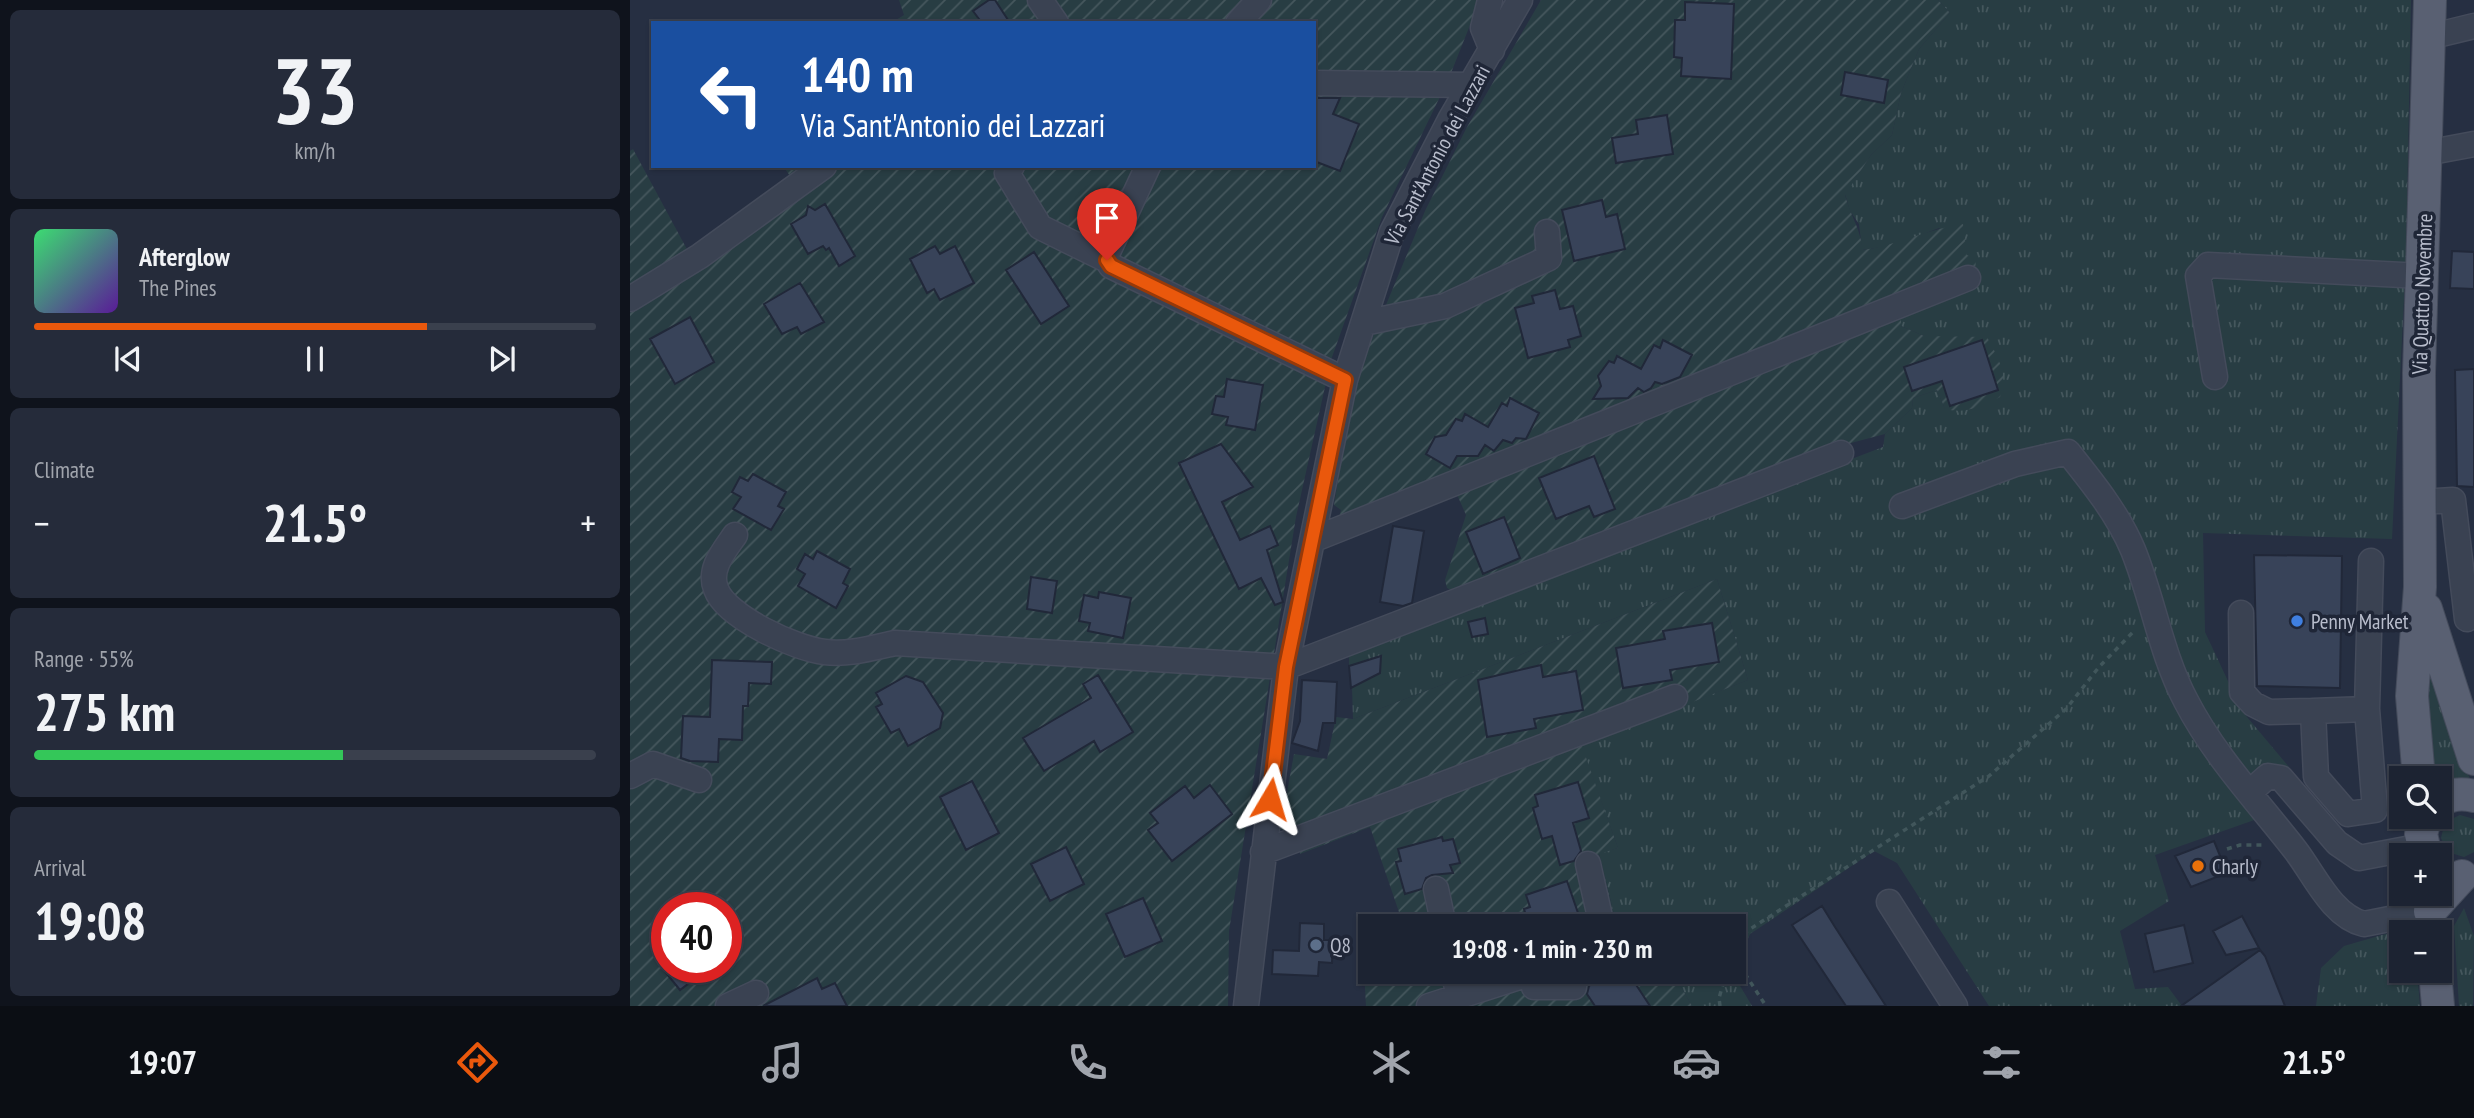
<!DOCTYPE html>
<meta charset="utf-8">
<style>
:root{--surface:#1c2332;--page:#252b3a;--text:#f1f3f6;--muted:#a0a4ac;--line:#3a404d;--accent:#ea580c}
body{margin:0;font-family:"PT Sans Narrow",sans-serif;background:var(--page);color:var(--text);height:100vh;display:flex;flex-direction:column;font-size:26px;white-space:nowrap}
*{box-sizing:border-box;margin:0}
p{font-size:23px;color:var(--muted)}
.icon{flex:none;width:38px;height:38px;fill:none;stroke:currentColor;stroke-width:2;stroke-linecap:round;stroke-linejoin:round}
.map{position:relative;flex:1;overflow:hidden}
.panel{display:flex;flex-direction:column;gap:10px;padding:10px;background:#0f131c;width:630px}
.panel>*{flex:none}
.banner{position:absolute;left:21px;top:21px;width:665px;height:147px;border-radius:0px;box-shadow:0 2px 5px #0004,0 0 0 2px var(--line);background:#1a4fa0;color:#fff;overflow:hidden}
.tools{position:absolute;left:1759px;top:766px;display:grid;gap:14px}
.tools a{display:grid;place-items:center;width:63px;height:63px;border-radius:0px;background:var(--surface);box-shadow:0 2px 5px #0004,0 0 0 2px var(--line);font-size:35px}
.speed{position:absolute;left:21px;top:892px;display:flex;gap:14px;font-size:35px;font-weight:700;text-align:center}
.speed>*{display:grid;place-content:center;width:91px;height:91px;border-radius:50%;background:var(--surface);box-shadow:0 2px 5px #0004,0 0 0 2px var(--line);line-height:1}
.speed .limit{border:10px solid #d22;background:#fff;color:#111}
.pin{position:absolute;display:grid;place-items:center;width:60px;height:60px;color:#fff;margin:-72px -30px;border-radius:50% 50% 50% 0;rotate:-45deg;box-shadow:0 0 7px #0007}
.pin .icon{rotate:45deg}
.me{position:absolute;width:77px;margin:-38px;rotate:7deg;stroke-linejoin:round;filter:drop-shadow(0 0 5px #0008)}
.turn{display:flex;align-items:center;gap:24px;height:147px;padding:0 35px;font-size:32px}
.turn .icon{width:91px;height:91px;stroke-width:2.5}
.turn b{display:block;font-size:49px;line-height:60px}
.big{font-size:52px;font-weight:700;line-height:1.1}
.panel .tile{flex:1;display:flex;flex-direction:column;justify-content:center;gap:10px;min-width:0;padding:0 24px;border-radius:10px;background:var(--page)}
.panel .dial{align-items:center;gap:0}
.dial b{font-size:91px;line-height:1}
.song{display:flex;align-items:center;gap:21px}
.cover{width:84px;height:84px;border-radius:10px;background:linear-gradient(135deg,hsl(140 70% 55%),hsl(270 70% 35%))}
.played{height:7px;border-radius:4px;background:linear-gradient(90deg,var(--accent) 70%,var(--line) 70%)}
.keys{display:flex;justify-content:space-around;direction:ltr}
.heat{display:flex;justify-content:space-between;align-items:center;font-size:38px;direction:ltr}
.charge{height:10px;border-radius:5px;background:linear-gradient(90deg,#34c759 55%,var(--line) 0)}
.trip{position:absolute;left:728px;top:914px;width:388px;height:70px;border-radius:0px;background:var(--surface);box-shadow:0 2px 5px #0004,0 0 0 2px var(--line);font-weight:700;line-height:70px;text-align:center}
.tabs{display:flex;height:112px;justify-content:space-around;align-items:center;background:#0b0e14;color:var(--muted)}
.tabs .icon{width:49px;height:49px}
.tabs .active{color:var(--accent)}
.tabs b{font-size:32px;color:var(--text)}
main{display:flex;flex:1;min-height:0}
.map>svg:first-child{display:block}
.grass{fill:url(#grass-tufts)}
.garden{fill:url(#garden-furrows);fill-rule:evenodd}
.building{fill:#384359;stroke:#212839;stroke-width:2}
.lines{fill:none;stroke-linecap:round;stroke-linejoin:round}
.minor-casing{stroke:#444b5b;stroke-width:27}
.major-casing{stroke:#444b5b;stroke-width:34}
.path{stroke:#41565b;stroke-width:3.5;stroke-dasharray:5 5;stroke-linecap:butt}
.minor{stroke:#3a4252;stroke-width:24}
.major{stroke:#596072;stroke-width:32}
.route-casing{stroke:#983908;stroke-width:18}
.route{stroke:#ea580c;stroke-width:12}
.shop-dot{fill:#3f7fe0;stroke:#1f2637;stroke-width:2.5}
.food-dot{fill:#e8710a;stroke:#1f2637;stroke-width:2.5}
.service-dot{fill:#5c6f8a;stroke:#1f2637;stroke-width:2.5}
.labels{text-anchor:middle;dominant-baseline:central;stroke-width:7;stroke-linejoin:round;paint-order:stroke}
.street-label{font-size:21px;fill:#b8bdcc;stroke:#1f2637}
.poi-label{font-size:21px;fill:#b8bdcc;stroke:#1f2637;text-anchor:start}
</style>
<main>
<section class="panel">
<div class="tile dial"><b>33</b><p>km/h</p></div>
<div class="tile">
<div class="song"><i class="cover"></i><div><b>Afterglow</b><p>The Pines</p></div></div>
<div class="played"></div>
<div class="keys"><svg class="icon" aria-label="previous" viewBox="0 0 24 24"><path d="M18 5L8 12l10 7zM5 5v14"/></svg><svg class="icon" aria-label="pause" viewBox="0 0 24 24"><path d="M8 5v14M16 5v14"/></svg><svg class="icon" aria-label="next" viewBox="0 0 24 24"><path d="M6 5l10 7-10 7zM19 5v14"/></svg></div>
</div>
<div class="tile"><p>Climate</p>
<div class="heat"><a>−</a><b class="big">21.5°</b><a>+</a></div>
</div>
<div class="tile"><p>Range · 55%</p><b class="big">275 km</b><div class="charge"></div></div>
<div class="tile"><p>Arrival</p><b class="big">19:08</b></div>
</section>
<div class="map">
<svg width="1844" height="1006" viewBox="0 0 1844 1006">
<defs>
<pattern id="grass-tufts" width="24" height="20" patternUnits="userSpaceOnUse" patternTransform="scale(1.75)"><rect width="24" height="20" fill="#283d43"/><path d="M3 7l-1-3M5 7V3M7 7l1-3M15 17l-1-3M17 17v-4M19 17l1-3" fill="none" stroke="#45575d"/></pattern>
<pattern id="garden-furrows" width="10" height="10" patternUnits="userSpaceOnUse" patternTransform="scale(1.75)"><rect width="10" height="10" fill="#283d43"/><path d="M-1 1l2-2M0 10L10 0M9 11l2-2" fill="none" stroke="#45575d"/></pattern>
</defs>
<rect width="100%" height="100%" fill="#262f42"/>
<path class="grass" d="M 1308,0 L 1781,0 L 1776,258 L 1762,539 L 1573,533 L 1575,632 L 1612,711 L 1659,767 L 1642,782 L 1634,784 L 1630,818 L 1525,855 L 1539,901 L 1490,931 L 1505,989 L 1538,987 L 1552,1006 L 1359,1006 L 1267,863 L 1244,851 L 1120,934 L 1104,970 L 1104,926 L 987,926 L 969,853 L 988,848 L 951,745 L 1118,680 L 1087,579 L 723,719 L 722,687 L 750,673 L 751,656 L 719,666 L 719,650 L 1253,447 L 1255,434 L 1282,408 L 1283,398 L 1307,390 L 1315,409 L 1294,336 L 1271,326 L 1271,314 L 1337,256 L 1309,228 L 1265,245 L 1232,250 L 1229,224 L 1220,211 L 1215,194 L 1241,155 L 1262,135 L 1271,93 L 1289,49 L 1320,13 Z
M 1794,633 L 1817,714 L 1842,785 L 1810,789 L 1810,779 L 1798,779 Z
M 1830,815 L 1844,819 L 1844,852 L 1834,857 L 1818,852 L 1811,838 L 1815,822 Z
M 1834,908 L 1844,936 L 1843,1006 L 1829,1006 L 1824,926 Z
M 1783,926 L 1784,933 L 1771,933 L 1771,971 L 1787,971 L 1790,1006 L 1686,1006 L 1691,968 L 1714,946 Z
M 1042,971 L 1104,971 L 1103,974 L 1122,1006 L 1062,1006 Z"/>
<path class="garden" d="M 269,0 L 850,0 L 819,78 L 752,217 L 701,360 L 666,517 L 599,931 L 598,1006 L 0,1006 L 0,151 L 3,149 L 59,253 L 160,176 L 153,166 L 684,166 L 684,23 L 261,23 L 274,15 ZM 37,908 L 96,908 L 96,968 L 37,968 Z
M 911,0 L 1308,0 L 1320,13 L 1289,49 L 1271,93 L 1262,135 L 1241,155 L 1215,195 C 1221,217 1229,225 1233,250 C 1268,245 1298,229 1333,224 L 1337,255 L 1346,259 L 1345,274 L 1271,314 L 1271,326 L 1294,336 L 1357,337 C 1368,358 1379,374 1370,397 C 1352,407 1335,414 1315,409 L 1307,390 L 1283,398 L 1282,408 L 1255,434 L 1221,443 L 823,591 L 817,588 L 815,580 L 836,515 L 825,490 L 704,540 L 711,510 L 704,505 L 720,406 L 736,353 L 795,211 L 837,127 Z
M 1087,579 L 1118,680 L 952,746 L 988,848 L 969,854 L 987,926 L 753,926 L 771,918 L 740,827 L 670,854 L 675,829 L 650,830 L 664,754 L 697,759 L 706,717 L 723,719 Z
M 740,931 L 740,971 L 1042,971 L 1062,1006 L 736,1006 L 732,934 Z"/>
<path class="building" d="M 359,0 L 365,0 L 380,23 L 352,23 L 343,11 Z
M 1055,2 L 1104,4 L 1101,79 L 1051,76 L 1052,58 L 1044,57 L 1045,20 L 1055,20 Z
M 1215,72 L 1258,80 L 1254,103 L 1211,95 Z
M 684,98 L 710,98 L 703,114 L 729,124 L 710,171 L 684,161 Z
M 1037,115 L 1043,154 L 986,163 L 982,138 L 1008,134 L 1006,120 Z
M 972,200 L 976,217 L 987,214 L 995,249 L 944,261 L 932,210 Z
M 195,204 L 225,256 L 209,266 L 199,248 L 196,250 L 193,246 L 178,254 L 161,224 L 176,215 L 178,206 L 185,210 Z
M 305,246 L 310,254 L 325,246 L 344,283 L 310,300 L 304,289 L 297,293 L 280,259 Z
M 1822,251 L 1844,252 L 1844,289 L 1820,288 Z
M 404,252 L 439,306 L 411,324 L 376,270 Z
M 170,283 L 194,322 L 171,334 L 167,327 L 152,334 L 134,304 Z
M 925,290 L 930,309 L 943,306 L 951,336 L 938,340 L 940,347 L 898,358 L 885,308 L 904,303 L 902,296 Z
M 60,317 L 84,362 L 45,384 L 20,339 Z
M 1033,340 L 1062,355 L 1050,377 L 1032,384 L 1025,382 L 1021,388 L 1014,392 L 1008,388 L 998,398 L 963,399 L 971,386 L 968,376 L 979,361 L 984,363 L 987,356 L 1011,369 L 1024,345 L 1030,348 Z
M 1352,340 L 1368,390 L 1320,406 L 1312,381 L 1282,391 L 1274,367 Z
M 1844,369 L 1844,487 L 1827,486 L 1825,370 Z
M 597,379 L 633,385 L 625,430 L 596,425 L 598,417 L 582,414 L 586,396 L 594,397 Z
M 880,398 L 909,413 L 896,439 L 886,438 L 882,443 L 873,440 L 864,451 L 855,445 L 848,456 L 827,456 L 820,468 L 796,454 L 805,437 L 816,435 L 826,419 L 832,421 L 835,414 L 858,427 L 872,403 L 877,406 Z
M 591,444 L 623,487 L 592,502 L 610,540 L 640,526 L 648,545 L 637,550 L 653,602 L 645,605 L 631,578 L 609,589 L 549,463 Z
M 964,456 L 985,509 L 964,517 L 959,506 L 926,519 L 909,478 Z
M 123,474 L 156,492 L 148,506 L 154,509 L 141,530 L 103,509 L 111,497 L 102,492 L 110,477 L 118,481 Z
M 874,517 L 890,558 L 853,574 L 836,532 Z
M 763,526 L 794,531 L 782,603 L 773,606 L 750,602 Z
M 187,551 L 220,569 L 213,583 L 218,586 L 206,608 L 168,586 L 175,574 L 167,569 L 175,554 L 183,559 Z
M 1624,555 L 1712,556 L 1710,688 L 1627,686 Z
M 401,577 L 427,581 L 422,613 L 397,609 Z
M 469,592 L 501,598 L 493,638 L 458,631 L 460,623 L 449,621 L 454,595 L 468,598 Z
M 855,618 L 858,634 L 842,637 L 838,622 Z
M 1082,623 L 1089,662 L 1040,670 L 1042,680 L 993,688 L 986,648 L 1035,639 L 1033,631 Z
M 751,656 L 750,673 L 721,688 L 719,666 Z
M 82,660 L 142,662 L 141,684 L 119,683 L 118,706 L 113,706 L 112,740 L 89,739 L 88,762 L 60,761 L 51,758 L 53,716 L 80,717 Z
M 911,665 L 913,677 L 946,671 L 953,710 L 904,719 L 906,728 L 857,737 L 848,680 Z
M 468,675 L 503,732 L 470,752 L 464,741 L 414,771 L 393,738 L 461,698 L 453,684 Z
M 276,676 L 293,682 L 313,713 L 310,728 L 278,746 L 269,729 L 261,733 L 246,707 L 252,704 L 246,693 Z
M 672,680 L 707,682 L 705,723 L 693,723 L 688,751 L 662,743 L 670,721 Z
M 342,781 L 369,833 L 336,850 L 310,797 Z
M 948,782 L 959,818 L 943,823 L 951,851 L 944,861 L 930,865 L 922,836 L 912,839 L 903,808 L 908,806 L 905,795 Z
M 580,785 L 602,814 L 542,861 L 518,830 L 528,823 L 520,813 L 555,786 L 564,798 Z
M 812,837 L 813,841 L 823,839 L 830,863 L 820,865 L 823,873 L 802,875 L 796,878 L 792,889 L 775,894 L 766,862 L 771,861 L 768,849 Z
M 1584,841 L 1597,873 L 1561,887 L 1545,856 Z
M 436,847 L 454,884 L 420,901 L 401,864 Z
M 937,881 L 948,913 L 921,923 L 922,926 L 899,926 L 894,909 L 900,907 L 896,895 Z
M 513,898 L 532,941 L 495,957 L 476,914 Z
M 1192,906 L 1205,927 L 1256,1006 L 1216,1006 L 1162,925 Z
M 1612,916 L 1629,948 L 1596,955 L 1583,931 Z
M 670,923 L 694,924 L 694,940 L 703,940 L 702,963 L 689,962 L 688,976 L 642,974 L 643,950 L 669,951 Z
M 1554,925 L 1563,963 L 1524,972 L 1515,934 Z
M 1630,950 L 1635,956 L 1655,1006 L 1551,1006 Z
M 32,968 L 79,968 L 50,990 Z
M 982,971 L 988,980 L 999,974 L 1020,1006 L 965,1006 L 957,994 L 959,986 Z
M 187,978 L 192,989 L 205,983 L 217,1006 L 133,1006 Z"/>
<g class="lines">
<defs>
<path id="minor" d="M 410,0 L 426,23
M 860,0 L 853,28 L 862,50
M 608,23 L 629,0
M 1799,37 L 1844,26
M 684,83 L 841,85
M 1796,153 L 1844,144
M 382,166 L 377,173 L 410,227 L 477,260
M 518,166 L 478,252 L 477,260 L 481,266 L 715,380
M 0,299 L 70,256 L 194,166
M 734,323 L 815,306 L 919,258 L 917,232
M 1585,377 L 1568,276 L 1578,265 L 1792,276
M 1791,502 L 1823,500 L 1837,619
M 1272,506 L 1385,464 L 1438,452 C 1462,482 1488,514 1503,550 C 1523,599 1531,654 1556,701 C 1585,757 1628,802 1666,851 C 1685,876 1702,916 1734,924 L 1800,911
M 105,535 C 94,551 78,569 86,589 C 96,617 166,649 195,652 C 218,655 242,648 265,643 L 656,667 L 1211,453
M 682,540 L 1338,278
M 1611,613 L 1612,692 L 1623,704 L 1639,712 L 1683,711 L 1686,777 L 1718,814 L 1745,810 L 1737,709 L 1741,561
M 1683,711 L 1737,709
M 0,776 L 23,764 L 69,780
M 1620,792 L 1638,776 L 1651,778 L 1707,843 L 1729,858 L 1792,846
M 633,852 L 1045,697
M 958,864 L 972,926
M 806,889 L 814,926
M 1259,902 L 1325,1006
M 823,971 L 829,996
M 904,987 L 944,987
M 98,1006 L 126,993
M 616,1006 L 656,667 L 715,380 L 762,232 L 821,118 L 890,0
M 799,1006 L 908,971"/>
<path id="major" d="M 1796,609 L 1844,759
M 1789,779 L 1782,696 L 1790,587 L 1789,373 L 1800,0
M 1810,801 C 1820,794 1832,793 1844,796
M 1796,817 L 1791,834 L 1796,856
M 1800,911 L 1832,876
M 1805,971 L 1808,1006"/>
</defs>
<use href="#minor" class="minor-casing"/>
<use href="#major" class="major-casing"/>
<path class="path" d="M 1597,849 L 1610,845 L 1632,845
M 1104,952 L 1117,931 L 1359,776 L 1436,709 L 1469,667 L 1505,630
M 1104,957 L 1136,1006
M 1090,1006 L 1089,998 L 1097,971"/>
<use href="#minor" class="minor"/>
<use href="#major" class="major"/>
</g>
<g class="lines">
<defs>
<path id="route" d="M 477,260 L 481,266 L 715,380 L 656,667 L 640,799"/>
</defs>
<use href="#route" class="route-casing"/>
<use href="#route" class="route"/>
</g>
<circle class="shop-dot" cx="1667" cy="621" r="7"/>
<circle class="food-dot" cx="1568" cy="866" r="7"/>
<circle class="service-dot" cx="686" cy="945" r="7"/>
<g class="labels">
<g class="street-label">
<text transform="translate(807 155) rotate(-62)">Via Sant'Antonio dei Lazzari</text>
<text transform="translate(1792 294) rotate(-88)">Via Quattro Novembre</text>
</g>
<g class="poi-label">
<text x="1681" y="621">Penny Market</text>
<text x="1582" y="866">Charly</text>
<text x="700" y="945">Q8</text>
</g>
</g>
</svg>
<div class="tools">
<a><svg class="icon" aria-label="search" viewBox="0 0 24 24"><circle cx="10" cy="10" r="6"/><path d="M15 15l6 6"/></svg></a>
<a>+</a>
<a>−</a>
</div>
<div class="speed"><div class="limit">40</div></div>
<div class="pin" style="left:477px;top:260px;background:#d93025"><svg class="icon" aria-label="arrive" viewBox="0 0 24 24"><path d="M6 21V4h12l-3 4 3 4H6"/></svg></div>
<svg class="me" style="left:640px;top:799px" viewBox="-20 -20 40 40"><path d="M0-17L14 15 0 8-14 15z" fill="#ea580c" stroke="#fff" stroke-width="4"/></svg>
<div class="trip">19:08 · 1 min · 230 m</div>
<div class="banner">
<div class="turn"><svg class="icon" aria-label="left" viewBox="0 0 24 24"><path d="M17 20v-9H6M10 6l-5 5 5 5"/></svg><div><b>140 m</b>Via Sant'Antonio dei Lazzari</div></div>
</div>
</div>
</main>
<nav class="tabs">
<b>19:07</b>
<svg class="icon active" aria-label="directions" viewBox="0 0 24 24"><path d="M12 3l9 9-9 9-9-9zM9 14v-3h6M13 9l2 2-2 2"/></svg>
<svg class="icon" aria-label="music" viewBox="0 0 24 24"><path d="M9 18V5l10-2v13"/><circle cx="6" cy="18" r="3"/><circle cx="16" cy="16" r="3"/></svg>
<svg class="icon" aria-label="phone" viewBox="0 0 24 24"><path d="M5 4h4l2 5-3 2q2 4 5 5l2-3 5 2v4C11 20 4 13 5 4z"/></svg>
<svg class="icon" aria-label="climate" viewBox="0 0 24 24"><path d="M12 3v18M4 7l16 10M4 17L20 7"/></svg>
<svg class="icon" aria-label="car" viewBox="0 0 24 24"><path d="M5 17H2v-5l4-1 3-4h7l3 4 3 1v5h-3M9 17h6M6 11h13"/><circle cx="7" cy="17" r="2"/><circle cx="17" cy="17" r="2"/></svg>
<svg class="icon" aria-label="filters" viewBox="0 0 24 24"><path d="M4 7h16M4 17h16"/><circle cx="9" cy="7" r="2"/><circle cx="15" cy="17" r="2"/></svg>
<b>21.5°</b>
</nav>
